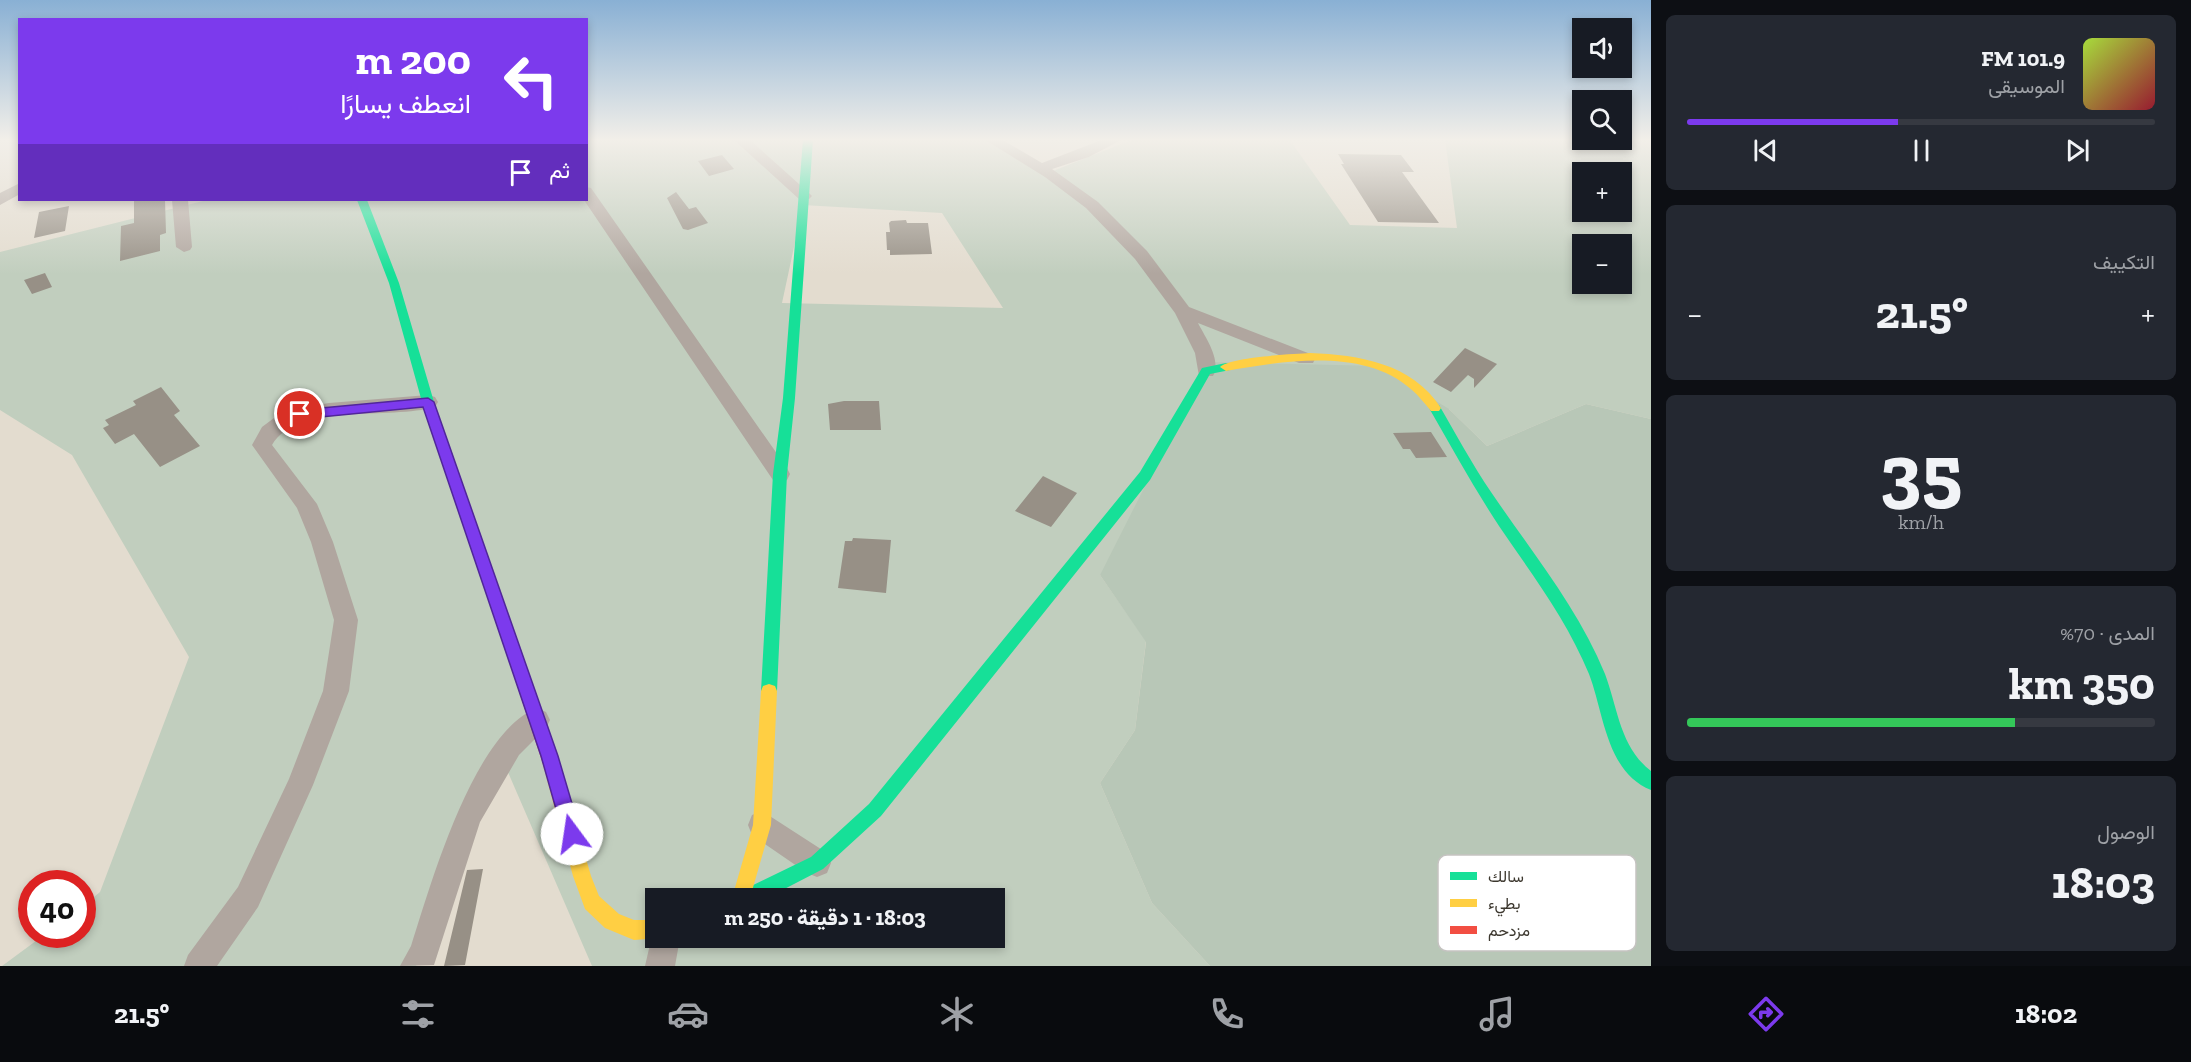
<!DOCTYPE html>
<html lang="ar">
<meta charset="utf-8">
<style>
:root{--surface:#171b24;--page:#242831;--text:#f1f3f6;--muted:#9ea1a6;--line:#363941;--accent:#7c3aed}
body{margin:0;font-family:"Zilla Slab",Vazirmatn,serif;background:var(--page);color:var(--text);direction:rtl;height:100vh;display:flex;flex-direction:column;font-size:22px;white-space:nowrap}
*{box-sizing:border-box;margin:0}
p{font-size:20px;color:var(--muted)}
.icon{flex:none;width:33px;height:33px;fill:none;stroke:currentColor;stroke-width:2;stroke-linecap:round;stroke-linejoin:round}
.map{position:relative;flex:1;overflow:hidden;direction:ltr}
.panel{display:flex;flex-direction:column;gap:15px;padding:15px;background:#0d0f14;width:540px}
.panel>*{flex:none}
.top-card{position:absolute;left:18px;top:18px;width:570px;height:183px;border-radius:0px;box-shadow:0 3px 9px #0003;direction:rtl;background:#7c3aed;color:#fff;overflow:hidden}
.fabs{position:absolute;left:1572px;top:18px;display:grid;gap:12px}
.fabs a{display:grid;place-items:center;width:60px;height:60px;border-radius:0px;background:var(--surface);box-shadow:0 3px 9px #0003;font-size:30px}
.speed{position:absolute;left:18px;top:870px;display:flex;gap:12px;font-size:30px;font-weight:700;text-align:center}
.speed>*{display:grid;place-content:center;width:78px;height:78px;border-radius:50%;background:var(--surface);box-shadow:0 3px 9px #0003;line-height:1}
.speed .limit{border:9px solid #d22;background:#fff;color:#111}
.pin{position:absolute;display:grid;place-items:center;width:51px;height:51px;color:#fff;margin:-26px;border:3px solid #fff;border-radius:50%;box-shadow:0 2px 6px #0007}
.me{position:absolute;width:66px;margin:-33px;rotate:346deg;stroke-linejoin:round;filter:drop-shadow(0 0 4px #0008)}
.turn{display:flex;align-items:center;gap:21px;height:126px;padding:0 18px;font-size:27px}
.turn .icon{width:78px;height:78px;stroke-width:2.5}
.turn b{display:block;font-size:42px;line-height:51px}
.then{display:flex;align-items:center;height:57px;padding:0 18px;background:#0003;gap:12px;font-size:22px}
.big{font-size:45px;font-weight:800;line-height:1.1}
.panel .tile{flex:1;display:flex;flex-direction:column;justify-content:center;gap:9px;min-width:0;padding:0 21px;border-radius:9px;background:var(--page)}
.panel .dial{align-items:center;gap:0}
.dial b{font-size:78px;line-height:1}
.song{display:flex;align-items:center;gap:18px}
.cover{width:72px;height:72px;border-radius:9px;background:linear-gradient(135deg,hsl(80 70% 55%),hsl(350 70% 35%))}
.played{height:6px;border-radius:3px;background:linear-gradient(90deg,var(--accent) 45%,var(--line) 45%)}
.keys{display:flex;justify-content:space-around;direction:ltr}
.heat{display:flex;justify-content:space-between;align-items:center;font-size:33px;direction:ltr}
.charge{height:9px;border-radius:4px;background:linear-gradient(90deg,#34c759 70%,var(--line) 0)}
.trip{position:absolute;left:645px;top:888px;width:360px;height:60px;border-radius:0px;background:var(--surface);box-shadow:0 3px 9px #0003;font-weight:800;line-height:60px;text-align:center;direction:rtl}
.menu{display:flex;height:96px;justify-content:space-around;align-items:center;background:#090b0e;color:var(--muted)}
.menu .icon{width:42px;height:42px}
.menu .selected{color:var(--accent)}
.menu b{font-size:27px;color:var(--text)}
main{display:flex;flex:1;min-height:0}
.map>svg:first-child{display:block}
.green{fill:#c1cebe;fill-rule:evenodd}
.forest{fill:#b8c7b7}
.building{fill:#979086}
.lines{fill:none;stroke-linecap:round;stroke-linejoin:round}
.street{fill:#b0a69f;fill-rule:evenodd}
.fast{fill:#16e098;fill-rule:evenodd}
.slow{fill:#ffcf43;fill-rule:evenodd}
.jam{fill:#f24e42;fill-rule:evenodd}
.route{fill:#7c3aed;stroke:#51269a;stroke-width:1.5}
.key{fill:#fff;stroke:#c5c3c1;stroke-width:1.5}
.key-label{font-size:16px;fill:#3d382f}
</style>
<main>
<section class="panel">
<div class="tile">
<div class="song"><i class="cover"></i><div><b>101.9 FM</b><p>الموسيقى</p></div></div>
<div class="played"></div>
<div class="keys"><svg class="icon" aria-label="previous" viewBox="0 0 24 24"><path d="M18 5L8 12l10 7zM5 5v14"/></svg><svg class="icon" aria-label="pause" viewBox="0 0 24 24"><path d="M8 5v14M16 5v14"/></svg><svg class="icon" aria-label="next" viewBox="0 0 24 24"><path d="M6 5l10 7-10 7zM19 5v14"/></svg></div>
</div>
<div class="tile"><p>التكييف</p>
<div class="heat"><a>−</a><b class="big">21.5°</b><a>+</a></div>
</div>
<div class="tile dial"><b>35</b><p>km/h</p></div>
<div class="tile"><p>المدى · 70%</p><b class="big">350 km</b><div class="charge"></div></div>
<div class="tile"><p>الوصول</p><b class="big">18:03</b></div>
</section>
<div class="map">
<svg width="1651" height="966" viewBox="0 0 1651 966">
<rect width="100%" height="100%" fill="#e3dccf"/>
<path class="green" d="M 587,139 L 989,139 L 1048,173 L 1134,139 L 1289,139 L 1350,225 L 1457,228 L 1445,139 L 1651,139 L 1651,419 L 1586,404 L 1487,446 L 1449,409 L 1100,575 L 1146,641 L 1135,730 L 1100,783 L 1152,903 L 1210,966 L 592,966 L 507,770 L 450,866 L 421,959 L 416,966 L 2,966 L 44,935 L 82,934 L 83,906 L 100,892 L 189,657 L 72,455 L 0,410 L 0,252 L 207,200 L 586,200 ZM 1582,172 L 1622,172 L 1622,212 L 1582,212 ZM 803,205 L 942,213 L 1003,308 L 782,303 ZM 1582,244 L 1622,244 L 1622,284 L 1582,284 ZM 656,898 L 994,898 L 994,938 L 656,938 Z"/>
<path class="forest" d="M 1208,362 L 1379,366 L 1449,409 L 1487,446 L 1586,404 L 1651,419 L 1651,966 L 1210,966 L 1152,903 L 1100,783 L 1135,730 L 1146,642 L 1100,575 Z"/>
<path class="building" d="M 1338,154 L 1401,155 L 1414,172 L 1402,172 L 1439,223 L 1378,222 L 1341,164 L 1344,164 Z
M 722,155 L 734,169 L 709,176 L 698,161 Z
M 676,192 L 689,209 L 696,207 L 708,223 L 688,230 L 683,229 L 667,198 Z
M 134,200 L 165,200 L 166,233 L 160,235 L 160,251 L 120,261 L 121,226 L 134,223 Z
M 69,206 L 65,231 L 34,238 L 39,212 Z
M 906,220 L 907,223 L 928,223 L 932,254 L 890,255 L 890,250 L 887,250 L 886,232 L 890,232 L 889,223 L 891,221 Z
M 45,273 L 52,287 L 32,294 L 24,280 Z
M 1465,348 L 1497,364 L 1474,388 L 1474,379 L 1468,375 L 1451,392 L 1433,382 Z
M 161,387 L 180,411 L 174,415 L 200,446 L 160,467 L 134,434 L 115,444 L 103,428 L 109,425 L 105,420 L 136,405 L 133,401 Z
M 844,401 L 879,401 L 881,430 L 830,430 L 828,404 Z
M 1431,432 L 1447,457 L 1416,458 L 1410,449 L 1403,449 L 1393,433 Z
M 1043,476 L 1077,493 L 1051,527 L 1015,511 Z
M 853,538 L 891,540 L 886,593 L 838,588 L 845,541 L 852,541 Z
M 483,869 L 465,965 L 444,966 L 467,870 Z"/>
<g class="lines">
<path class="street" d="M 733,139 L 749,139 L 809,193 L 812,196 L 809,199 L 799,199 Z
M 984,139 L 1001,139 L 1042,163 L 1104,139 L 1123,139 L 1089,157 L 1052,169 L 1098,202 L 1147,251 L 1189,307 L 1313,355 L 1315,359 L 1313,363 L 1299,363 L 1198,323 C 1205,337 1222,360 1213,376 L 1199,376 L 1195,353 L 1175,313 L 1135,259 L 1086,208 L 1045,177 Z
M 20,183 L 20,194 L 0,205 L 0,193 Z
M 586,187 L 591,188 L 787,468 L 790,474 L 787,480 L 780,482 L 773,480 L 584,200 L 586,200 Z
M 172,200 L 188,200 L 192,247 L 190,250 L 184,252 L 176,247 Z
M 428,395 L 435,397 L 438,402 L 435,407 C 391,420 297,402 272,445 L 317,504 L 333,542 L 358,620 L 349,691 L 313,785 L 258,907 L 217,966 L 184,966 L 188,955 L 238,887 L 289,779 L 323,691 L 334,620 L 311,542 L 297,508 L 252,445 L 262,427 L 274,418 L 295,409 L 329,403 Z
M 537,708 L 546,712 L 550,720 L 546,728 L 519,755 L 480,822 L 434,965 L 400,966 L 411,946 C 431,884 473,733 537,708 Z
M 762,811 L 827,853 L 831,863 L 827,873 L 817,877 L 807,873 L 752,835 L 748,825 L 752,815 Z
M 654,927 L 656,938 L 680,938 L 675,966 L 645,966 Z"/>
<path class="fast" d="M 803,139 L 813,139 L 795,398 L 787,474 L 777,691 L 775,696 L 769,698 L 763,696 L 761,691 L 773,474 L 783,398 Z
M 357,200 L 367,200 L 399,283 L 434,402 L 495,577 L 493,581 L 488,583 L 483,581 L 481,577 L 422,402 L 389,283 Z
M 1226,363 L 1230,364 L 1232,367 L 1230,370 L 1210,374 L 1150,480 L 881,816 L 823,869 L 767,898 L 739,898 L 741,891 L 811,857 L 869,804 L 1140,472 L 1202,368 Z
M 1435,404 L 1439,405 C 1456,434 1472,464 1491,492 C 1531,551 1578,608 1605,674 C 1618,709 1620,747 1651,771 L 1651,790 C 1606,772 1604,713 1589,674 C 1567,620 1531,573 1499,526 C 1474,488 1452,448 1429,408 Z"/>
<path class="slow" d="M 1310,353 C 1359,355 1412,363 1441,408 L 1439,411 L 1431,411 C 1425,404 1419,396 1412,390 C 1364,347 1284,361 1226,371 L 1220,367 C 1230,357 1293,354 1310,353 Z
M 769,684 L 775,686 L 777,691 L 771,825 L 750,898 L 732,898 L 753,825 L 761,691 L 763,686 Z
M 550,753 L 556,755 L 558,761 L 591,876 L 599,896 L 619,914 L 634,920 L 656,920 L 656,938 L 661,938 L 634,940 L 605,928 L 585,909 L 573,876 L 542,761 L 544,755 Z"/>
<path class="jam" d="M 488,571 L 493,573 L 495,577 L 558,761 L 556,767 L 550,769 L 544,767 L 542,761 L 481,577 L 483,573 Z"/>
</g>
<linearGradient id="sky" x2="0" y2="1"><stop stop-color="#89b0d4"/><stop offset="0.51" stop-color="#f2efe9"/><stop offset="1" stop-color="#f2efe9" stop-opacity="0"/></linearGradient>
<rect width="1651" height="274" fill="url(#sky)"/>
<path class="route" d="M 428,398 L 434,402 L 558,756 L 581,834 L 578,841 L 572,843 L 565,841 L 563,834 L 541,756 L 423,407 L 300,419 L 294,414 L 300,410 Z"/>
<rect x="1438" y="855" width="198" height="96" rx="9" class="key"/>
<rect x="1450" y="872" width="27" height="8" fill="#16e098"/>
<rect x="1450" y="899" width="27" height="8" fill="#ffcf43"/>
<rect x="1450" y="926" width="27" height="8" fill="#f24e42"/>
<g class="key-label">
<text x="1488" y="882">سالك</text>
<text x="1488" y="909">بطيء</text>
<text x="1488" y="936">مزدحم</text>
</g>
</svg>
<div class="fabs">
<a><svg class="icon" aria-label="sound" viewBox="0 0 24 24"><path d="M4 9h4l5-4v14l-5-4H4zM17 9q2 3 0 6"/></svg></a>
<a><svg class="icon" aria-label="search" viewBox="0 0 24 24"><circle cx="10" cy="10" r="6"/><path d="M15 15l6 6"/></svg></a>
<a>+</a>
<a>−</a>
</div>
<div class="speed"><div class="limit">40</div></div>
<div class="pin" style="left:300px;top:414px;background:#d93025"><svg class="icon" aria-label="arrive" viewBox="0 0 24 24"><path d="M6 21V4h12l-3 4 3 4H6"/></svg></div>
<svg class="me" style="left:572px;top:834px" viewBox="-20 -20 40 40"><circle r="19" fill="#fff"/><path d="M0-13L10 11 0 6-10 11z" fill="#7c3aed"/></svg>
<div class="trip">18:03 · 1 دقيقة · 250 m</div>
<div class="top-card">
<div class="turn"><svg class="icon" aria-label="left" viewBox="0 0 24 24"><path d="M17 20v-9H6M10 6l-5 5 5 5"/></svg><div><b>200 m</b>انعطف يسارًا</div></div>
<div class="then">ثم<svg class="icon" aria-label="arrive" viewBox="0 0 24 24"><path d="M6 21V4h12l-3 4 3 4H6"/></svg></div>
</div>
</div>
</main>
<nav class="menu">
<b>18:02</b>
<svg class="icon selected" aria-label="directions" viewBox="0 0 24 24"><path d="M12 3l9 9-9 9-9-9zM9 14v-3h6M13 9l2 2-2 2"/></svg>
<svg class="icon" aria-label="music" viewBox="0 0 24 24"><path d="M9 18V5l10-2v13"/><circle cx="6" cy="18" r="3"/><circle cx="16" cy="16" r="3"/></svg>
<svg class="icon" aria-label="phone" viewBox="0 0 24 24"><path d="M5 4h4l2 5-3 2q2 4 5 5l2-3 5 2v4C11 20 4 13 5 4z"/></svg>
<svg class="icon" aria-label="climate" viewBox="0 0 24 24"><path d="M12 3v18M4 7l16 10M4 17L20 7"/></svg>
<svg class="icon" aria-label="car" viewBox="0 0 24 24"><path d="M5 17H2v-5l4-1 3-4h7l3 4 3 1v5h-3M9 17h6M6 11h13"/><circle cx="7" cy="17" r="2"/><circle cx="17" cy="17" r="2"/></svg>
<svg class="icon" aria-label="filters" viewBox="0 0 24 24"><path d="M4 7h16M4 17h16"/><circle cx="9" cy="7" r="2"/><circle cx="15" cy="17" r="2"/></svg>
<b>21.5°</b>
</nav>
